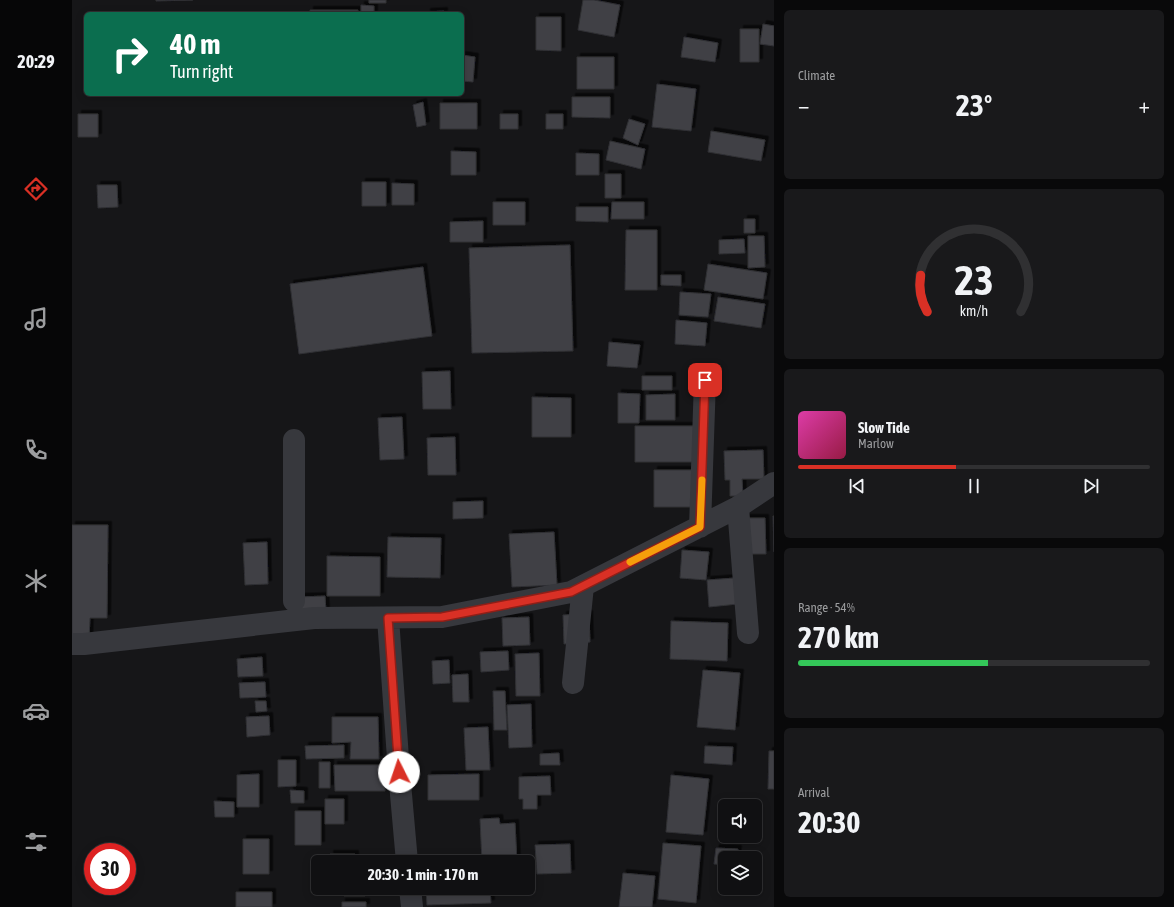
<!DOCTYPE html>
<meta charset="utf-8">
<style>
:root{--surface:#101012;--page:#19191b;--text:#f1f3f6;--muted:#9c9d9f;--line:#303032;--accent:#d93025}
body{margin:0;font-family:"Asap Condensed",sans-serif;background:var(--page);color:var(--text);height:100vh;display:flex;flex-direction:column;font-size:15px;white-space:nowrap}
*{box-sizing:border-box;margin:0}
p{font-size:13px;color:var(--muted)}
.icon{flex:none;width:22px;height:22px;fill:none;stroke:currentColor;stroke-width:2;stroke-linecap:round;stroke-linejoin:round}
.map{position:relative;flex:1;overflow:hidden}
.side{display:flex;flex-direction:column;gap:10px;padding:10px;background:#09090a;width:400px}
.side>*{flex:none}
.banner{position:absolute;left:12px;top:12px;width:380px;height:84px;border-radius:6px;box-shadow:0 2px 10px #0003,0 0 0 1px var(--line);background:#0b6e4f;color:#fff;overflow:hidden}
.buttons{position:absolute;left:646px;top:799px;display:grid;gap:8px}
.buttons a{display:grid;place-items:center;width:44px;height:44px;border-radius:6px;background:var(--surface);box-shadow:0 2px 10px #0003,0 0 0 1px var(--line);font-size:20px}
.speed{position:absolute;left:12px;top:843px;display:flex;gap:8px;font-size:20px;font-weight:700;text-align:center}
.speed>*{display:grid;place-content:center;width:52px;height:52px;border-radius:50%;background:var(--surface);box-shadow:0 2px 10px #0003,0 0 0 1px var(--line);line-height:1}
.speed .limit{border:6px solid #d22;background:#fff;color:#111}
.pin{position:absolute;display:grid;place-items:center;width:34px;height:34px;color:#fff;margin:-17px;border-radius:8px;box-shadow:0 2px 6px #0006}
.me{position:absolute;width:44px;margin:-22px;rotate:356deg;stroke-linejoin:round;filter:drop-shadow(0 0 3px #0008)}
.turn{display:flex;align-items:center;gap:14px;height:84px;padding:0 20px;font-size:18px}
.turn .icon{width:52px;height:52px;stroke-width:2.5}
.turn b{display:block;font-size:28px;line-height:34px}
.big{font-size:30px;font-weight:700;line-height:1.1}
.side .card{flex:1;display:flex;flex-direction:column;justify-content:center;gap:6px;min-width:0;padding:0 14px;border-radius:6px;background:var(--page)}
.side .dial{align-items:center;gap:0}
.dial svg{height:104px;overflow:visible;fill:none;stroke:var(--line);stroke-width:7;stroke-linecap:round;text-anchor:middle}
.dial text{fill:var(--text);stroke:none}
.song{display:flex;align-items:center;gap:12px}
.cover{width:48px;height:48px;border-radius:6px;background:linear-gradient(135deg,hsl(320 70% 55%),hsl(340 70% 35%))}
.played{height:4px;border-radius:2px;background:linear-gradient(90deg,var(--accent) 45%,var(--line) 45%)}
.keys{display:flex;justify-content:space-around;direction:ltr}
.heat{display:flex;justify-content:space-between;align-items:center;font-size:22px;direction:ltr}
.charge{height:6px;border-radius:3px;background:linear-gradient(90deg,#34c759 54%,var(--line) 0)}
.trip{position:absolute;left:239px;top:855px;width:224px;height:40px;border-radius:6px;background:var(--surface);box-shadow:0 2px 10px #0003,0 0 0 1px var(--line);font-weight:700;line-height:40px;text-align:center}
main{display:flex;flex:1;min-height:0}
.menu{display:flex;flex-direction:column;width:72px;justify-content:space-around;align-items:center;background:#060607;color:var(--muted)}
.menu .icon{width:28px;height:28px}
.menu .selected{color:var(--accent)}
.menu b{font-size:18px;color:var(--text)}
.map>svg:first-child{display:block}
.building{fill:#404145;stroke:#303034;filter:url(#shadow)}
.lines{fill:none;stroke-linecap:round;stroke-linejoin:round}
.minor{stroke:#37383d;stroke-width:22}
.route-casing{stroke:#8d1f18;stroke-width:10}
.route{stroke:#d93025;stroke-width:7}
.slow{stroke:#f59e0b;stroke-width:7}
</style>
<main>
<nav class="menu">
<b>20:29</b>
<svg class="icon selected" aria-label="directions" viewBox="0 0 24 24"><path d="M12 3l9 9-9 9-9-9zM9 14v-3h6M13 9l2 2-2 2"/></svg>
<svg class="icon" aria-label="music" viewBox="0 0 24 24"><path d="M9 18V5l10-2v13"/><circle cx="6" cy="18" r="3"/><circle cx="16" cy="16" r="3"/></svg>
<svg class="icon" aria-label="phone" viewBox="0 0 24 24"><path d="M5 4h4l2 5-3 2q2 4 5 5l2-3 5 2v4C11 20 4 13 5 4z"/></svg>
<svg class="icon" aria-label="climate" viewBox="0 0 24 24"><path d="M12 3v18M4 7l16 10M4 17L20 7"/></svg>
<svg class="icon" aria-label="car" viewBox="0 0 24 24"><path d="M5 17H2v-5l4-1 3-4h7l3 4 3 1v5h-3M9 17h6M6 11h13"/><circle cx="7" cy="17" r="2"/><circle cx="17" cy="17" r="2"/></svg>
<svg class="icon" aria-label="filters" viewBox="0 0 24 24"><path d="M4 7h16M4 17h16"/><circle cx="9" cy="7" r="2"/><circle cx="15" cy="17" r="2"/></svg>
</nav>
<div class="map">
<svg width="702" height="907" viewBox="0 0 702 907">
<defs>
<filter id="shadow"><feDropShadow dx="3.5" dy="-3.5" stdDeviation="0" flood-color="#0009"/></filter>
</defs>
<rect width="100%" height="100%" fill="#161618"/>
<path class="building" d="M 84,0 L 121,0 L 84,1 Z
M 297,0 L 314,0 L 314,3 L 297,3 Z
M 511,0 L 522,0 L 548,5 L 542,37 L 506,30 Z
M 289,5 L 302,6 L 302,14 L 289,14 Z
M 238,10 L 286,10 L 286,14 L 238,14 Z
M 372,11 L 372,14 L 355,14 L 355,12 Z
M 464,17 L 489,17 L 489,51 L 464,50 Z
M 691,24 L 702,26 L 702,46 L 688,44 Z
M 668,29 L 687,29 L 687,62 L 668,62 Z
M 612,37 L 646,43 L 643,62 L 609,57 Z
M 390,55 L 403,57 L 401,82 L 390,81 Z
M 505,57 L 542,57 L 542,89 L 505,89 Z
M 585,84 L 624,89 L 619,131 L 580,127 Z
M 500,97 L 538,97 L 538,118 L 500,117 Z
M 351,102 L 354,125 L 345,127 L 341,105 Z
M 368,103 L 405,103 L 405,129 L 368,129 Z
M 6,114 L 26,114 L 26,137 L 6,137 Z
M 428,114 L 446,114 L 446,129 L 428,129 Z
M 474,114 L 491,114 L 491,129 L 474,129 Z
M 557,119 L 573,124 L 566,145 L 551,138 Z
M 639,131 L 693,140 L 689,161 L 636,152 Z
M 538,141 L 573,149 L 569,169 L 534,160 Z
M 379,151 L 404,152 L 404,175 L 379,175 Z
M 504,153 L 527,154 L 527,175 L 504,175 Z
M 533,174 L 549,174 L 549,198 L 533,198 Z
M 290,182 L 314,182 L 314,206 L 290,206 Z
M 320,183 L 342,184 L 342,205 L 320,205 Z
M 25,185 L 45,185 L 46,207 L 26,208 Z
M 421,202 L 453,202 L 453,225 L 421,225 Z
M 540,202 L 572,202 L 572,219 L 539,219 Z
M 504,207 L 536,207 L 536,222 L 504,221 Z
M 672,219 L 683,219 L 683,233 L 672,233 Z
M 411,221 L 411,242 L 378,242 L 378,222 Z
M 554,230 L 585,230 L 585,290 L 553,290 Z
M 676,236 L 692,236 L 693,267 L 676,268 Z
M 672,239 L 673,253 L 647,254 L 647,240 Z
M 498,245 L 501,351 L 400,353 L 397,248 Z
M 636,264 L 695,273 L 691,299 L 632,290 Z
M 351,267 L 360,336 L 227,354 L 218,284 Z
M 589,275 L 609,275 L 609,286 L 589,285 Z
M 608,292 L 639,294 L 636,317 L 607,315 Z
M 646,297 L 693,304 L 689,328 L 642,321 Z
M 604,320 L 635,323 L 633,346 L 603,344 Z
M 537,342 L 568,345 L 565,368 L 535,366 Z
M 378,371 L 379,409 L 351,409 L 350,372 Z
M 570,376 L 600,376 L 600,390 L 570,390 Z
M 546,393 L 568,394 L 567,423 L 546,423 Z
M 603,394 L 603,420 L 574,420 L 574,395 Z
M 460,397 L 499,398 L 499,437 L 460,437 Z
M 330,417 L 332,459 L 308,460 L 306,418 Z
M 563,426 L 628,426 L 628,462 L 563,462 Z
M 383,437 L 384,475 L 356,475 L 355,438 Z
M 691,450 L 692,479 L 670,479 L 671,496 L 658,496 L 658,480 L 653,480 L 652,451 Z
M 582,470 L 626,470 L 626,507 L 582,507 Z
M 411,501 L 411,518 L 381,519 L 381,502 Z
M 701,516 L 702,516 L 702,552 Z
M 672,518 L 693,518 L 694,554 L 673,554 Z
M 0,525 L 36,525 L 35,618 L 18,618 L 17,640 L 0,639 Z
M 482,532 L 485,585 L 440,587 L 437,534 Z
M 316,537 L 369,538 L 368,578 L 315,577 Z
M 195,542 L 196,584 L 173,585 L 171,543 Z
M 610,550 L 637,552 L 634,580 L 608,578 Z
M 255,556 L 308,557 L 308,596 L 255,596 Z
M 663,578 L 666,604 L 637,607 L 635,580 Z
M 253,596 L 254,611 L 228,612 L 227,597 Z
M 517,614 L 518,642 L 492,644 L 491,615 Z
M 457,617 L 458,645 L 431,646 L 430,618 Z
M 599,621 L 656,623 L 655,661 L 598,659 Z
M 436,651 L 437,670 L 409,672 L 408,652 Z
M 467,653 L 468,696 L 444,696 L 443,654 Z
M 190,657 L 191,676 L 166,677 L 165,659 Z
M 377,660 L 378,683 L 361,684 L 360,661 Z
M 631,670 L 668,673 L 663,730 L 625,727 Z
M 396,674 L 397,702 L 381,702 L 380,675 Z
M 193,682 L 194,697 L 168,698 L 167,683 Z
M 421,691 L 433,691 L 435,730 L 422,730 Z
M 183,701 L 194,701 L 195,711 L 184,712 Z
M 459,704 L 460,747 L 437,748 L 435,705 Z
M 197,716 L 198,735 L 175,737 L 174,717 Z
M 260,717 L 306,717 L 307,759 L 278,759 L 279,742 L 260,743 Z
M 416,727 L 418,770 L 394,770 L 392,728 Z
M 272,745 L 272,758 L 234,759 L 233,746 Z
M 633,746 L 661,747 L 660,765 L 632,763 Z
M 697,751 L 702,751 L 702,789 L 696,789 Z
M 487,753 L 488,765 L 468,765 L 468,754 Z
M 206,760 L 224,760 L 224,786 L 206,787 Z
M 247,762 L 258,762 L 258,788 L 247,788 Z
M 262,765 L 313,765 L 313,791 L 263,791 Z
M 187,774 L 187,807 L 165,807 L 165,775 Z
M 407,774 L 407,800 L 356,800 L 356,775 Z
M 599,775 L 637,779 L 631,835 L 594,832 Z
M 478,776 L 479,795 L 465,795 L 465,809 L 451,809 L 451,799 L 447,799 L 447,777 Z
M 218,790 L 232,791 L 232,803 L 219,803 Z
M 253,799 L 272,799 L 272,824 L 253,824 Z
M 142,801 L 162,802 L 162,817 L 143,817 Z
M 223,811 L 249,811 L 249,845 L 223,845 Z
M 427,818 L 428,824 L 443,823 L 445,862 L 410,862 L 408,819 Z
M 171,839 L 197,839 L 197,874 L 171,874 Z
M 591,843 L 629,846 L 624,903 L 586,899 Z
M 498,844 L 499,873 L 465,874 L 463,845 Z
M 644,848 L 666,849 L 665,858 L 653,858 L 653,865 L 642,864 Z
M 258,854 L 283,854 L 283,862 L 259,862 Z
M 551,873 L 583,876 L 580,907 L 547,907 Z
M 271,888 L 293,888 L 293,896 L 272,896 Z
M 354,888 L 418,888 L 419,903 L 355,905 Z
M 655,888 L 668,888 L 668,892 L 655,891 Z
M 164,892 L 200,892 L 200,907 L 164,907 Z
M 270,902 L 294,902 L 294,907 L 270,907 Z"/>
<g class="lines">
<path class="minor" d="M 666,507 L 676,633
M 628,527 L 633,380
M 222,601 L 222,440
M 316,618 L 327,772 L 335,862
M 0,644 L 12,644 L 242,618 L 370,617 L 499,592 L 666,507 L 702,483
M 501,683 L 511,586
M 338,888 L 340,907"/>
</g>
<g class="lines">
<defs>
<path id="route" d="M 327,772 L 316,618 L 370,617 L 499,592 L 628,527 L 633,380"/>
</defs>
<use href="#route" class="route-casing"/>
<use href="#route" class="route"/>
<path class="slow" d="M 558,562 L 628,527 L 630,480"/>
</g>
</svg>
<div class="buttons">
<a><svg class="icon" aria-label="sound" viewBox="0 0 24 24"><path d="M4 9h4l5-4v14l-5-4H4zM17 9q2 3 0 6"/></svg></a>
<a><svg class="icon" aria-label="layers" viewBox="0 0 24 24"><path d="M12 4l9 5-9 5-9-5zM3 14l9 5 9-5"/></svg></a>
</div>
<div class="speed"><div class="limit">30</div></div>
<div class="pin" style="left:633px;top:380px;background:#d93025"><svg class="icon" aria-label="arrive" viewBox="0 0 24 24"><path d="M6 21V4h12l-3 4 3 4H6"/></svg></div>
<svg class="me" style="left:327px;top:772px" viewBox="-20 -20 40 40"><circle r="19" fill="#fff"/><path d="M0-13L10 11 0 6-10 11z" fill="#d93025"/></svg>
<div class="trip">20:30 · 1 min · 170 m</div>
<div class="banner">
<div class="turn"><svg class="icon" aria-label="right" viewBox="0 0 24 24"><path d="M7 20v-9h11M14 6l5 5-5 5"/></svg><div><b>40 m</b>Turn right</div></div>
</div>
</div>
<section class="side">
<div class="card"><p>Climate</p>
<div class="heat"><a>−</a><b class="big">23°</b><a>+</a></div>
</div>
<div class="card dial"><svg viewBox="0 0 100 80">
<path d="M14 69A42 42 0 1 1 86 69"/>
<path d="M14 69A42 42 0 0 1 9 41" stroke="#d93025"/>
<text x="50" y="56" font-size="32" font-weight="700">23</text>
<text x="50" y="72" font-size="11">km/h</text>
</svg></div>
<div class="card">
<div class="song"><i class="cover"></i><div><b>Slow Tide</b><p>Marlow</p></div></div>
<div class="played"></div>
<div class="keys"><svg class="icon" aria-label="previous" viewBox="0 0 24 24"><path d="M18 5L8 12l10 7zM5 5v14"/></svg><svg class="icon" aria-label="pause" viewBox="0 0 24 24"><path d="M8 5v14M16 5v14"/></svg><svg class="icon" aria-label="next" viewBox="0 0 24 24"><path d="M6 5l10 7-10 7zM19 5v14"/></svg></div>
</div>
<div class="card"><p>Range · 54%</p><b class="big">270 km</b><div class="charge"></div></div>
<div class="card"><p>Arrival</p><b class="big">20:30</b></div>
</section>
</main>
